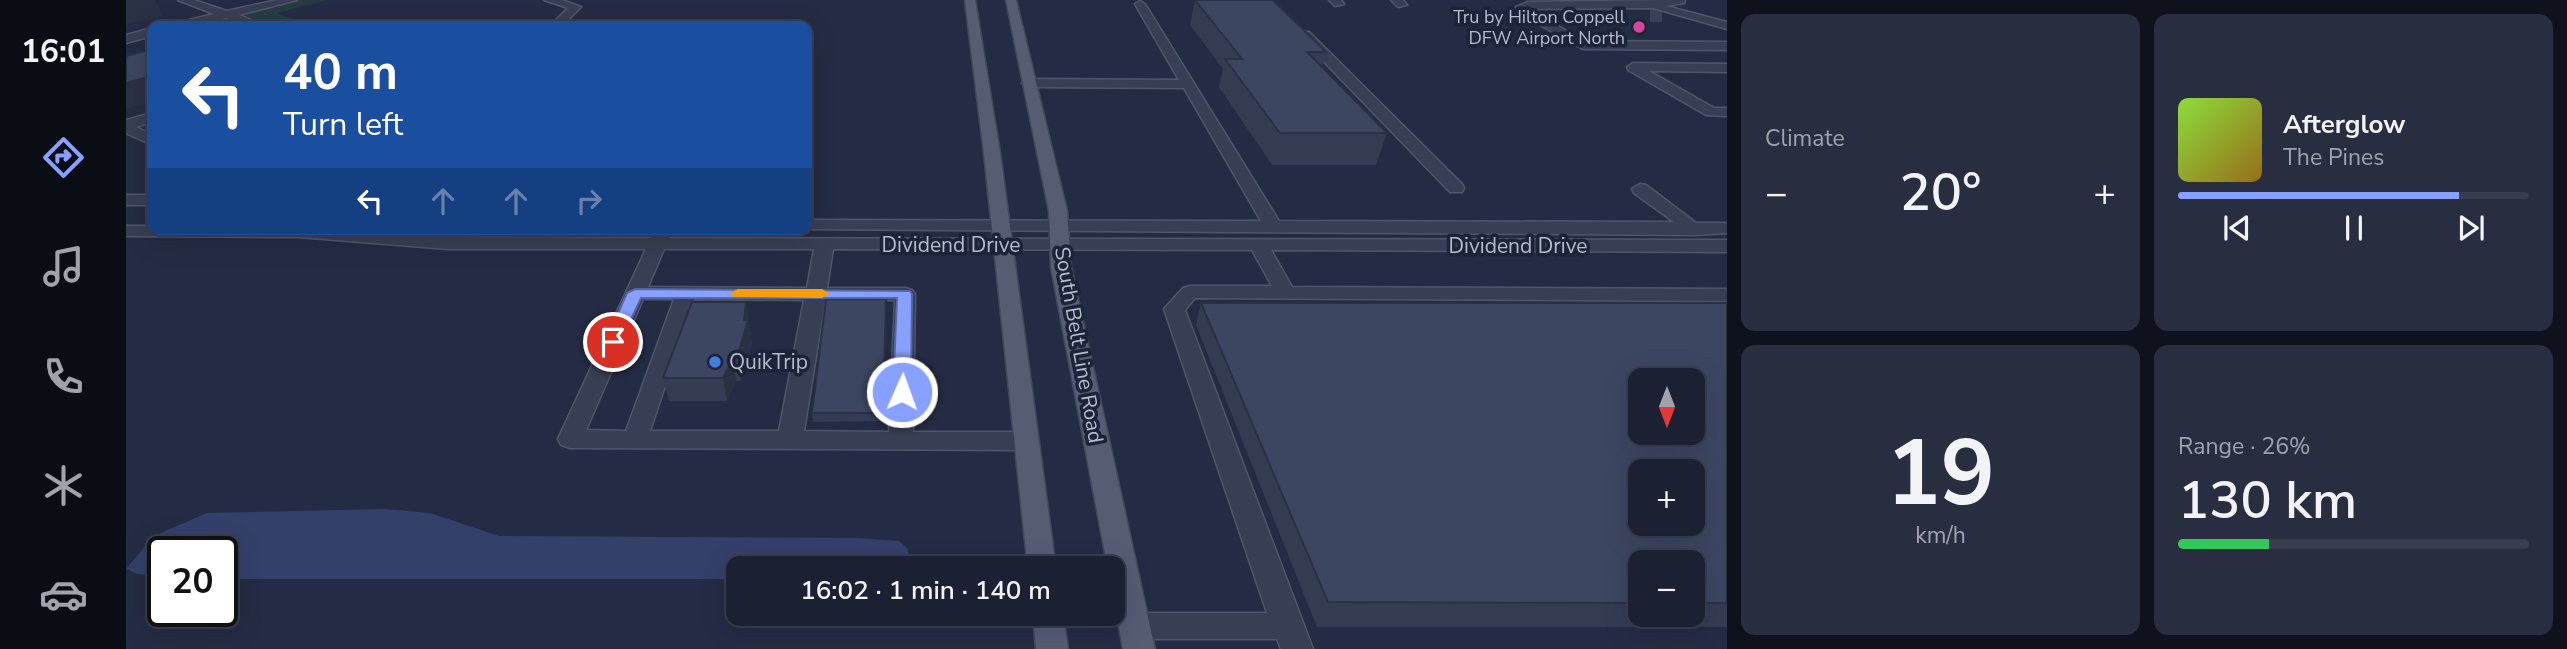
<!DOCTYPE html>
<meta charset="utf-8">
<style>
:root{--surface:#1b2033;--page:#282d3f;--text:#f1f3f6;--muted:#a0a3ac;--line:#393e4e;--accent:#88a0ff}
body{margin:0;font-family:"Nunito Sans",sans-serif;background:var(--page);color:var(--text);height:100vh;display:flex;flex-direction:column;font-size:26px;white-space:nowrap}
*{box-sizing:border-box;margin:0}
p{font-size:23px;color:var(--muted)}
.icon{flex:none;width:38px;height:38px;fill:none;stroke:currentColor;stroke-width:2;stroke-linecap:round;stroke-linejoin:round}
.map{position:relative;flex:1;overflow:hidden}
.details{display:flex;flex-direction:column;gap:14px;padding:14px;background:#0f121c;width:840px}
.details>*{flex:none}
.top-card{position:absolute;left:21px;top:21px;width:665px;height:214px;border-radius:14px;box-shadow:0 7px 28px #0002,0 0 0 2px var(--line);background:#1a4fa0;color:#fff;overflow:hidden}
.needle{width:46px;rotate:180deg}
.fabs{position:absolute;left:1502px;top:368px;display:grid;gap:14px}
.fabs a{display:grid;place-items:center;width:77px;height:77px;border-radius:14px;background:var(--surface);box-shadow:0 7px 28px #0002,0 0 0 2px var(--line);font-size:35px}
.speed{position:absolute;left:21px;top:536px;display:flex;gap:14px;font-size:35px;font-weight:700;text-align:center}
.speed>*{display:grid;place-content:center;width:91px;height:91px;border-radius:50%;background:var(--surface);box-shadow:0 7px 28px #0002,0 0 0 2px var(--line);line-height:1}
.speed .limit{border:4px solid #111;border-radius:10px;background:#fff;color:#111}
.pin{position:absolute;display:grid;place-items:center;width:60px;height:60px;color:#fff;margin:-30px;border:4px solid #fff;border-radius:50%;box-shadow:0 2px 7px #0007}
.me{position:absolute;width:77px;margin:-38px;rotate:2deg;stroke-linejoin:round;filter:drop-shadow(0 0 5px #0008)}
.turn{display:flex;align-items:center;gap:24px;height:147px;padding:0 21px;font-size:32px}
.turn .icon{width:91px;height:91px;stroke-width:2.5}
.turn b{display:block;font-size:49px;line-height:60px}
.lanes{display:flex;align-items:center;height:66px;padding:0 21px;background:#0003;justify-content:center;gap:35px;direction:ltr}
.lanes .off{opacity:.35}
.big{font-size:52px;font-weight:600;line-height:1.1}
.details .card{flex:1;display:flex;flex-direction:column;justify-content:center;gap:10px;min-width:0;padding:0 24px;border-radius:14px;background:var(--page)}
.details .dial{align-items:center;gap:0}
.dial b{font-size:91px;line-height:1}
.song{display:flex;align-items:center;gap:21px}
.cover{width:84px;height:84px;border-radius:10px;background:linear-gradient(135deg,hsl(90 70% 55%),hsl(40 70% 35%))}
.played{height:7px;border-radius:4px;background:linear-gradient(90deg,var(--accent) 80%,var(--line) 80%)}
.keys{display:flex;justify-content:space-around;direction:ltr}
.heat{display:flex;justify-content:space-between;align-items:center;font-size:38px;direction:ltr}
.charge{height:10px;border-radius:5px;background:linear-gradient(90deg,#34c759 26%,var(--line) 0)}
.details .tiles{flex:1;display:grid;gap:14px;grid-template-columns:repeat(2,1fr)}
.trip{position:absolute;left:600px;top:556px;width:399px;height:70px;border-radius:14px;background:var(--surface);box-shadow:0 7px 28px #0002,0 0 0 2px var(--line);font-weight:600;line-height:70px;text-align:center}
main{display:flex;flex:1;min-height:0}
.tab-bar{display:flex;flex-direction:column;width:126px;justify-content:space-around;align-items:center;background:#0b0d14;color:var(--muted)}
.tab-bar .icon{width:49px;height:49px}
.tab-bar .selected{color:var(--accent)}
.tab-bar b{font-size:32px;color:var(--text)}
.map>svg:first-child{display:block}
.green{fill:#263b45}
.water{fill:#34406a}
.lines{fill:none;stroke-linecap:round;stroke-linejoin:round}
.minor-tunnel{stroke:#3a4059;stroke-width:12;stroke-dasharray:12 6;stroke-linecap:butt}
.minor-casing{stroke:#50566a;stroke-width:3}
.major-casing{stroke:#42475c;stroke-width:3}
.minor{fill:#383e53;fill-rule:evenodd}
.major{fill:#565d73;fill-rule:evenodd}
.wall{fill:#343c53;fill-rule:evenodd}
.shaded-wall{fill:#2b3144}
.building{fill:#3d4661;stroke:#2b3144;stroke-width:2;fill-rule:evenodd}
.route{fill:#88a0ff;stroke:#5868a6;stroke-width:2}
.slow{fill:#f59e0b}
.hotel-dot{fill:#d1479c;stroke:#1d2338;stroke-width:2.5}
.shop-dot{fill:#3f7fe0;stroke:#1d2338;stroke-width:2.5}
.labels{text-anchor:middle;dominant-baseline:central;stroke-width:7;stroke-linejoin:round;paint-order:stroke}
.far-poi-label{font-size:18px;fill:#b5bacd;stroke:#1d2338;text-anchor:end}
.street-label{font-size:21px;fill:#b5bacd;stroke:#1d2338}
.poi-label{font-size:21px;fill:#b5bacd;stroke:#1d2338;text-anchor:start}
</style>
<main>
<nav class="tab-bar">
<b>16:01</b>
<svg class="icon selected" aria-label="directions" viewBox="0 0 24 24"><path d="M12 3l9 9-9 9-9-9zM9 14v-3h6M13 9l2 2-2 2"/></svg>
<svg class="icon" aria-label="music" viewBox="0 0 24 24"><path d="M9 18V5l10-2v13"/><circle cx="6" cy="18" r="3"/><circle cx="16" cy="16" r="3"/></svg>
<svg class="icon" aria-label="phone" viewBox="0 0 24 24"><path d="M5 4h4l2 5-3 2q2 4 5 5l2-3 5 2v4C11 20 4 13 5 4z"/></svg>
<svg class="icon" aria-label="climate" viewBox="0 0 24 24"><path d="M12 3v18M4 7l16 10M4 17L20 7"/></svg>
<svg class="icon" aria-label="car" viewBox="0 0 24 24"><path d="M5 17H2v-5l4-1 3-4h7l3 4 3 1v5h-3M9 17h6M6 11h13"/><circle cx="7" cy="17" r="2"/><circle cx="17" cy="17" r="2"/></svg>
</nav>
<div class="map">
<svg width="1601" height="649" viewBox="0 0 1601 649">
<rect width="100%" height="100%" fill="#242b44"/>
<path class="green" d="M 173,0 L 202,0 L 151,13 L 165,19 C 150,29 135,22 120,16 L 127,12 Z"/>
<path class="water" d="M 260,509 L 304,513 L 373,536 L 732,538 L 773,541 L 782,549 L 784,566 L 782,569 L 612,569 L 612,579 L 96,579 L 96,551 L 37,551 L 37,576 L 11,574 L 0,569 L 28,536 L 81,513 Z"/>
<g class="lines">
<path class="minor-tunnel" d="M 1524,16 L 1537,16"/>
<defs>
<path id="minor" d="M 52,0 L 68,0 L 101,11 L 151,0 L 171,0 L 113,15 L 140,26 L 123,26 L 100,18 L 64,26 L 44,26 L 46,24 L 88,14 Z
M 418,0 L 436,0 L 455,7 L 436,26 L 424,26 L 442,8 Z
M 1203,0 L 1215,0 L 1218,4 L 1209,6 Z
M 1265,0 L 1277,0 L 1281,5 L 1272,7 Z
M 1536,0 L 1559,0 L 1558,3 L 1540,6 L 1601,22 L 1601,29 L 1527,8 L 1401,9 L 1459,41 L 1601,42 L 1601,50 L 1457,49 L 1393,13 L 1390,7 L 1402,2 Z
M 1014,1 L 1019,4 L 1153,221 L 1548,222 L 1508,193 L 1506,189 L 1514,184 L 1520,185 L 1570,223 L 1601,223 L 1601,233 L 1569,235 L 677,229 L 681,229 L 681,220 L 1135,221 L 1058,88 L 903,87 L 896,83 L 903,79 L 1053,80 L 1009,4 Z
M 26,28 L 26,36 L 0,43 L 0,35 Z
M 1175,32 L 1183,32 L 1336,184 L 1338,188 L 1336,192 L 1324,192 L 1175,38 Z
M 1507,63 L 1601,64 L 1601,72 L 1523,71 L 1588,108 L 1601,108 L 1601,116 L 1580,115 L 1502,70 L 1501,67 Z
M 26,113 L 26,122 L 10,127 L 26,135 L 26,145 L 0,133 L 0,120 Z
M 0,195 L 26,195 L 26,205 L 0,205 Z
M 0,226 L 26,226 L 26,229 L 201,229 L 322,237 L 525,238 L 529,229 L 547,229 L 543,238 L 1601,240 L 1601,252 L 1145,250 L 1166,287 L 1601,289 L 1601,301 L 1069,298 L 1059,310 L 1187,649 L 1155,649 L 1151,639 L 1008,639 L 997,635 L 993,626 L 997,617 L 1008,613 L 1141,613 L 1038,309 L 1057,288 L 1064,286 L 1146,286 L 1126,250 L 707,249 L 701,288 L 779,288 L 786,290 L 789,294 L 787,432 L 901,432 L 910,435 L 913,441 L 910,447 L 901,450 L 444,448 L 435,445 L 432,439 L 520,249 L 322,249 L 172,237 L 0,236 ZM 538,249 L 688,249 L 681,288 L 522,287 ZM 517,299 L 548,299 L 500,431 L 460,430 ZM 568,299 L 678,300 L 653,431 L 524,431 ZM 699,300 L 769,300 L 763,432 L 678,431 Z"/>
<path id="major" d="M 839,0 L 849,0 L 874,153 L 930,569 L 902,569 L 858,153 Z
M 880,0 L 890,0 L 941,211 L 945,267 L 1029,649 L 997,649 L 987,594 L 987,569 L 982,569 L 925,267 L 923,211 Z
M 907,614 L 937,614 L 942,649 L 910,649 Z"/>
</defs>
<use href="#minor" class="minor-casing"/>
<use href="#major" class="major-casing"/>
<use href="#minor" class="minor"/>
<use href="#major" class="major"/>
</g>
<path class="wall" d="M 1069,0 L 1200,52 L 1196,67 L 1261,133 L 1250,165 L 1146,165 L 1093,87 L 1097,69 L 1064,25 Z
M 760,299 L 757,421 L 687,422 L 686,413 Z
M 620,302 L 626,343 L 615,381 L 610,381 L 601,401 L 543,401 L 537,378 Z
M 1075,303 L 1601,303 L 1601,627 L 1191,627 L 1070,325 ZM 1514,562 L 1566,562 L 1566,614 L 1514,614 Z"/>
<path class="shaded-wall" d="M 0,0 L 29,0 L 37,16 L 0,25 Z
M 26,76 L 26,101 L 0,109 L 0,83 Z
M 620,302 L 626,343 L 615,381 L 611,358 Z
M 607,358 L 610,381 L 601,401 L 597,378 Z"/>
<path class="building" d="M 1069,0 L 1147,0 L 1200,52 L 1181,52 L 1261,133 L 1154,133 L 1099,59 L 1116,59 Z
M 26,49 L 26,76 L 0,83 L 0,56 Z
M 700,299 L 760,299 L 757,413 L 686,413 Z
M 566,302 L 620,302 L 618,320 L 622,320 L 611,358 L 607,358 L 597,378 L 537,378 Z
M 1075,303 L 1601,303 L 1601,603 L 1566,603 L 1566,562 L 1514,562 L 1514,603 L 1202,602 ZM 1514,380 L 1566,380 L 1566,432 L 1514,432 ZM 1514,471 L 1566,471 L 1566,523 L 1514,523 Z"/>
<path class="route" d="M 509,289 L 784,291 L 786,294 L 785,392 L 776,397 L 767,392 L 771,298 L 515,298 L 493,345 L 481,345 L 479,342 L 501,293 Z"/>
<path class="slow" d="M 612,289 L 696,289 L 704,294 L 696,298 L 607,297 L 604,293 Z"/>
<circle class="hotel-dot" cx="1513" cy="27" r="7"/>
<circle class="shop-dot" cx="589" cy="362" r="7"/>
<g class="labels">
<g class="far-poi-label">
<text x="1499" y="17">Tru by Hilton Coppell<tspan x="1499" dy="21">DFW Airport North</tspan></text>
</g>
<g class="street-label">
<text x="825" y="245">Dividend Drive</text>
<text x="1392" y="246">Dividend Drive</text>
<text transform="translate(953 345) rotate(80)">South Belt Line Road</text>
</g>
<g class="poi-label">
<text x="603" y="362">QuikTrip</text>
</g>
</g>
</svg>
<div class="fabs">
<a><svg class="needle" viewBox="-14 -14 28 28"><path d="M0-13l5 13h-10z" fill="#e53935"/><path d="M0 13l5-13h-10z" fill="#a0a3ac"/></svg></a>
<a>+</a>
<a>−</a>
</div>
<div class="speed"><div class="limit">20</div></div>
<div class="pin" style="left:487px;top:342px;background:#d93025"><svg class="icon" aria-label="arrive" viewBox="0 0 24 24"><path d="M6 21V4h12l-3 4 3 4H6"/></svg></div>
<svg class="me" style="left:776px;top:392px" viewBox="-20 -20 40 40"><circle r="17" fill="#88a0ff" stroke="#fff" stroke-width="3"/><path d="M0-11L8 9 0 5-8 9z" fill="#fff"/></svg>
<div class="trip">16:02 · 1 min · 140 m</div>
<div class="top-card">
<div class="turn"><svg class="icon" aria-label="left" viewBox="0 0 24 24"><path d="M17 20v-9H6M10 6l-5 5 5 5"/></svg><div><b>40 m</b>Turn left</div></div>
<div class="lanes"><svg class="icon" aria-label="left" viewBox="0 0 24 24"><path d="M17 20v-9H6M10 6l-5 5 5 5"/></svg><svg class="icon off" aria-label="ahead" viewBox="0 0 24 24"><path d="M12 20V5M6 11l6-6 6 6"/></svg><svg class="icon off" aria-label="ahead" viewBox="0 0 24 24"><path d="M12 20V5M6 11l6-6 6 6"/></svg><svg class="icon off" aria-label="right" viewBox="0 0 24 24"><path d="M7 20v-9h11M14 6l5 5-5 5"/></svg></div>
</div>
</div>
<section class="details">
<div class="tiles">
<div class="card"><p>Climate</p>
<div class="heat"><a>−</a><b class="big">20°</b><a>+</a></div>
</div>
<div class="card">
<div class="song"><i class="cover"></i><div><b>Afterglow</b><p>The Pines</p></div></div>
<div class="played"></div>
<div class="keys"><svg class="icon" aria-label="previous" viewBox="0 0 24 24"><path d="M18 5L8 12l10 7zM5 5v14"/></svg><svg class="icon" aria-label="pause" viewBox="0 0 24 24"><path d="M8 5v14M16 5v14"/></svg><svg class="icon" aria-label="next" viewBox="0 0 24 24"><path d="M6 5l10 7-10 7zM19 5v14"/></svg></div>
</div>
<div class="card dial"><b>19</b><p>km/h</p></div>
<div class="card"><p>Range · 26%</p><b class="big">130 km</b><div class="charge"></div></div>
</div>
</section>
</main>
